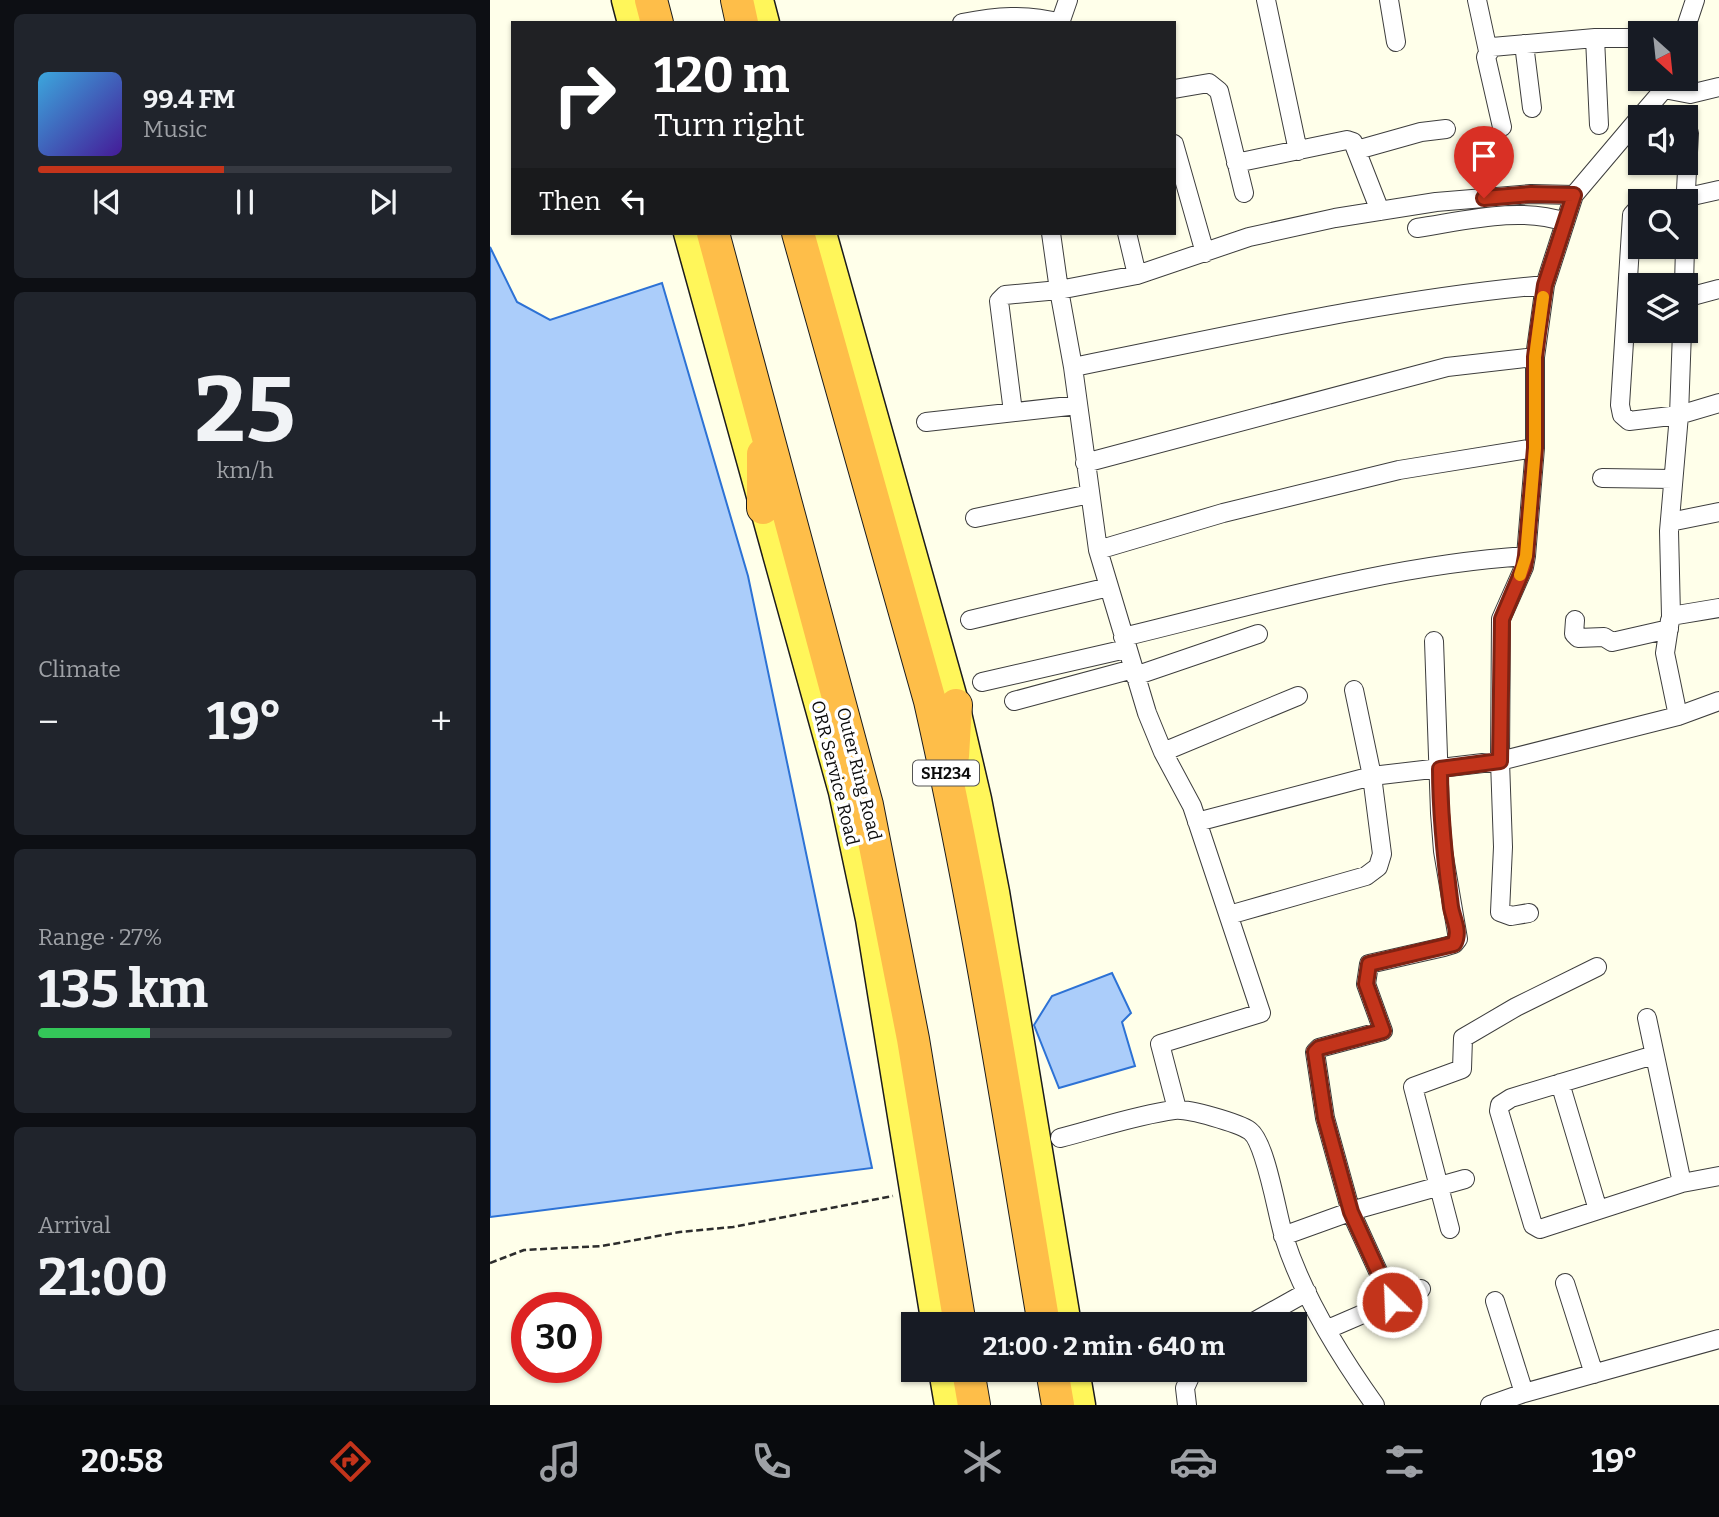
<!DOCTYPE html>
<meta charset="utf-8">
<style>
:root{--surface:#171b24;--page:#20242c;--text:#f1f3f6;--muted:#9ea1a6;--line:#363941;--accent:#c3341b}
body{margin:0;font-family:Bitter,serif;background:var(--page);color:var(--text);height:100vh;display:flex;flex-direction:column;font-size:26px;white-space:nowrap}
*{box-sizing:border-box;margin:0}
p{font-size:23px;color:var(--muted)}
.icon{flex:none;width:38px;height:38px;fill:none;stroke:currentColor;stroke-width:2;stroke-linecap:round;stroke-linejoin:round}
.map{position:relative;flex:1;overflow:hidden}
.side{display:flex;flex-direction:column;gap:14px;padding:14px;background:#0d0f14;width:490px}
.side>*{flex:none}
.hud{position:absolute;left:21px;top:21px;width:665px;height:214px;border-radius:0px;box-shadow:0 2px 5px #0004;background:#202124;color:#fff;overflow:hidden}
.needle{width:46px;rotate:153deg}
.fabs{position:absolute;left:1138px;top:21px;display:grid;gap:14px}
.fabs a{display:grid;place-items:center;width:70px;height:70px;border-radius:0px;background:var(--surface);box-shadow:0 2px 5px #0004;font-size:35px}
.speed{position:absolute;left:21px;top:1292px;display:flex;gap:14px;font-size:35px;font-weight:700;text-align:center}
.speed>*{display:grid;place-content:center;width:91px;height:91px;border-radius:50%;background:var(--surface);box-shadow:0 2px 5px #0004;line-height:1}
.speed .limit{border:10px solid #d22;background:#fff;color:#111}
.pin{position:absolute;display:grid;place-items:center;width:60px;height:60px;color:#fff;margin:-72px -30px;border-radius:50% 50% 50% 0;rotate:-45deg;box-shadow:0 0 7px #0007}
.pin .icon{rotate:45deg}
.me{position:absolute;width:77px;margin:-38px;rotate:336deg;stroke-linejoin:round;filter:drop-shadow(0 0 5px #0008)}
.turn{display:flex;align-items:center;gap:24px;height:147px;padding:0 28px;font-size:32px}
.turn .icon{width:91px;height:91px;stroke-width:2.5}
.turn b{display:block;font-size:49px;line-height:60px}
.then{display:flex;align-items:center;height:66px;padding:0 28px;background:#0003;gap:14px;font-size:26px}
.big{font-size:52px;font-weight:700;line-height:1.1}
.side .card{flex:1;display:flex;flex-direction:column;justify-content:center;gap:10px;min-width:0;padding:0 24px;border-radius:10px;background:var(--page)}
.side .dial{align-items:center;gap:0}
.dial b{font-size:91px;line-height:1}
.song{display:flex;align-items:center;gap:21px}
.cover{width:84px;height:84px;border-radius:10px;background:linear-gradient(135deg,hsl(200 70% 55%),hsl(260 70% 35%))}
.played{height:7px;border-radius:4px;background:linear-gradient(90deg,var(--accent) 45%,var(--line) 45%)}
.keys{display:flex;justify-content:space-around;direction:ltr}
.heat{display:flex;justify-content:space-between;align-items:center;font-size:38px;direction:ltr}
.charge{height:10px;border-radius:5px;background:linear-gradient(90deg,#34c759 27%,var(--line) 0)}
.trip{position:absolute;left:411px;top:1312px;width:406px;height:70px;border-radius:0px;background:var(--surface);box-shadow:0 2px 5px #0004;font-weight:700;line-height:70px;text-align:center}
.tab-bar{display:flex;height:112px;justify-content:space-around;align-items:center;background:#090b0e;color:var(--muted)}
.tab-bar .icon{width:49px;height:49px}
.tab-bar .active{color:var(--accent)}
.tab-bar b{font-size:32px;color:var(--text)}
main{display:flex;flex:1;min-height:0}
.map>svg:first-child{display:block}
.water{fill:#abcdfa;stroke:#2d72d5;stroke-width:2}
.lines{fill:none;stroke-linecap:round;stroke-linejoin:round}
.street-casing{stroke:#3e3e3e;stroke-width:20}
.primary-casing{stroke:#1c1c1c;stroke-width:29}
.highway-casing{stroke:#1c1c1c;stroke-width:34}
.path{stroke:#2d2d2d;stroke-width:2.5;stroke-dasharray:7 3.5;stroke-linecap:butt}
.street{stroke:#fff;stroke-width:18}
.primary{stroke:#fff65a;stroke-width:26}
.highway{stroke:#febe49;stroke-width:32}
.route-casing{stroke:#7f2212;stroke-width:18}
.route{stroke:#c3341b;stroke-width:12}
.slow{stroke:#f59e0b;stroke-width:12}
.labels{text-anchor:middle;dominant-baseline:central;stroke-width:7;stroke-linejoin:round;paint-order:stroke}
.shield{fill:#fff;stroke:#545454;stroke-width:2}
.shield-label{font-size:16px;font-weight:bold;fill:#0b0b0b}
.street-label{font-size:18px;fill:#0b0b0b;stroke:#fff}
</style>
<main>
<section class="side">
<div class="card">
<div class="song"><i class="cover"></i><div><b>99.4 FM</b><p>Music</p></div></div>
<div class="played"></div>
<div class="keys"><svg class="icon" aria-label="previous" viewBox="0 0 24 24"><path d="M18 5L8 12l10 7zM5 5v14"/></svg><svg class="icon" aria-label="pause" viewBox="0 0 24 24"><path d="M8 5v14M16 5v14"/></svg><svg class="icon" aria-label="next" viewBox="0 0 24 24"><path d="M6 5l10 7-10 7zM19 5v14"/></svg></div>
</div>
<div class="card dial"><b>25</b><p>km/h</p></div>
<div class="card"><p>Climate</p>
<div class="heat"><a>−</a><b class="big">19°</b><a>+</a></div>
</div>
<div class="card"><p>Range · 27%</p><b class="big">135 km</b><div class="charge"></div></div>
<div class="card"><p>Arrival</p><b class="big">21:00</b></div>
</section>
<div class="map">
<svg width="1229" height="1405" viewBox="0 0 1229 1405">
<rect width="100%" height="100%" fill="#ffffea"/>
<path class="water" d="M 0,247 L 27,302 L 60,320 L 172,283 L 258,576 L 382,1168 L 0,1217 Z
M 622,973 L 641,1013 L 632,1022 L 645,1066 L 569,1088 L 544,1025 L 562,996 Z"/>
<g class="lines">
<defs>
<path id="street" d="M 776,0 L 808,151
M 899,0 L 906,42
M 987,0 L 998,51
M 472,23 C 504,17 538,13 569,23
M 570,23 L 578,0
M 1194,33 L 1205,0
M 1105,38 L 1109,125
M 1034,44 L 1042,108
M 684,89 L 719,83 L 729,91 L 754,193
M 1174,89 L 1200,94 L 1229,87
M 1150,117 L 1174,89 L 1177,81
M 1012,127 L 996,57 L 1002,47 L 1105,38 L 1150,38
M 684,144 L 715,253
M 867,150 L 931,132 L 956,129
M 746,163 L 857,140 L 863,142 L 890,211
M 1180,201 L 1229,190
M 1150,206 L 1142,215 L 1130,405 L 1132,415 L 1139,421 L 1189,415 L 1229,403
M 1195,209 L 1199,133
M 927,228 C 974,221 1030,206 1075,222
M 637,233 L 647,275
M 1194,285 L 1195,247
M 1195,298 L 1229,289
M 1192,331 L 1189,415 L 1179,531 L 1181,616 L 1229,608
M 583,367 C 740,336 896,299 1055,285
M 523,412 L 509,301 L 515,295 L 569,290 L 561,233
M 436,422 L 588,405
M 595,463 L 957,367 L 1045,357
M 1112,478 L 1183,479
M 485,518 L 600,494
M 1180,522 L 1229,512
M 608,550 L 733,513 L 909,470 L 1045,448
M 480,620 L 619,587
M 1085,620 L 1084,634 L 1088,638 L 1114,637 L 1122,642 L 1179,629
M 1180,620 L 1175,653 L 1188,716
M 633,637 C 766,605 898,565 1036,556
M 645,676 L 768,634
M 492,682 L 636,649
M 524,701 L 643,669
M 673,752 L 808,696
M 707,822 L 882,776 L 1010,761 L 1188,716 L 1229,701
M 1039,913 L 1021,916 L 1010,912 L 1013,847 L 1010,761 L 1011,619 L 1034,567 L 1036,556 L 1045,448 L 1045,357 L 1055,285 L 1084,195 L 1150,117
M 739,915 L 876,876 L 888,867 L 892,854 L 882,776 L 864,690
M 1157,1018 L 1192,1183
M 1164,1055 L 1021,1098 L 1010,1105 L 1009,1111 L 1043,1225 L 1050,1229 L 1056,1227 L 1192,1183 L 1229,1176
M 1070,1083 L 1108,1210
M 687,1109 L 670,1044 L 771,1013 L 702,806 L 673,752 L 657,713 L 608,550 L 583,367 L 569,290 L 647,275 L 759,237 L 845,218 L 946,202 L 1041,194 L 1084,195
M 570,1138 C 606,1129 646,1115 684,1110 C 697,1108 749,1123 760,1131 C 776,1143 787,1215 794,1237 C 812,1294 850,1356 885,1405
M 960,1229 L 923,1087 L 972,1069 L 973,1038 L 1026,1007 L 1107,967
M 793,1236 L 868,1209 L 975,1179
M 1075,1283 L 1104,1374
M 1005,1301 L 1034,1393
M 902,1302 L 861,1212 L 835,1118 L 825,1052 L 829,1048 L 893,1031 L 876,984 L 879,964 L 954,947 L 964,944 L 968,939 L 953,851 L 950,813 L 944,641
M 758,1325 L 817,1292
M 838,1329 L 931,1289
M 697,1405 L 695,1388 L 703,1370
M 1000,1405 L 1034,1393 L 1229,1339"/>
<path id="primary" d="M 135,0 L 141,23
M 270,0 L 276,23
M 197,233 L 352,792 L 379,919 L 445,1325
M 333,233 L 467,709 L 488,799 L 506,892 L 578,1325
M 452,1370 L 458,1405
M 586,1370 L 592,1405"/>
<path id="highway" d="M 161,0 L 167,23
M 247,0 L 252,23
M 223,233 L 377,805 L 423,1039 L 470,1325
M 308,233 L 440,701 C 487,908 519,1116 554,1325
M 273,454 L 273,508
M 463,756 L 466,705
M 478,1370 L 484,1405
M 562,1370 L 568,1405"/>
</defs>
<use href="#street" class="street-casing"/>
<use href="#primary" class="primary-casing"/>
<use href="#highway" class="highway-casing"/>
<path class="path" d="M 0,1263 L 34,1250 L 112,1246 L 190,1232 L 243,1227 L 403,1196"/>
<use href="#street" class="street"/>
<use href="#primary" class="primary"/>
<use href="#highway" class="highway"/>
</g>
<g class="lines">
<defs>
<path id="route" d="M 902,1302 L 861,1212 L 835,1118 L 825,1052 L 829,1048 L 893,1031 L 876,984 L 879,964 L 964,944 C 971,932 963,919 961,907 C 955,861 950,816 950,769 L 1010,761 L 1012,619 L 1034,567 L 1036,556 L 1045,448 L 1045,357 L 1048,333 L 1055,285 L 1084,195 L 1041,194 L 994,198"/>
</defs>
<use href="#route" class="route-casing"/>
<use href="#route" class="route"/>
<path class="slow" d="M 1030,575 L 1036,556 L 1045,448 L 1045,357 L 1053,297"/>
</g>
<g class="labels">
<rect class="shield" x="423" y="760.5" width="66" height="25" rx="5"/>
<g class="shield-label">
<text x="456" y="773">SH234</text>
</g>
<g class="street-label">
<text transform="translate(345 773) rotate(76)">ORR Service Road</text>
<text transform="translate(369 774) rotate(76)">Outer Ring Road</text>
</g>
</g>
</svg>
<div class="fabs">
<a><svg class="needle" viewBox="-14 -14 28 28"><path d="M0-13l5 13h-10z" fill="#e53935"/><path d="M0 13l5-13h-10z" fill="#9ea1a6"/></svg></a>
<a><svg class="icon" aria-label="sound" viewBox="0 0 24 24"><path d="M4 9h4l5-4v14l-5-4H4zM17 9q2 3 0 6"/></svg></a>
<a><svg class="icon" aria-label="search" viewBox="0 0 24 24"><circle cx="10" cy="10" r="6"/><path d="M15 15l6 6"/></svg></a>
<a><svg class="icon" aria-label="layers" viewBox="0 0 24 24"><path d="M12 4l9 5-9 5-9-5zM3 14l9 5 9-5"/></svg></a>
</div>
<div class="speed"><div class="limit">30</div></div>
<div class="pin" style="left:994px;top:198px;background:#d93025"><svg class="icon" aria-label="arrive" viewBox="0 0 24 24"><path d="M6 21V4h12l-3 4 3 4H6"/></svg></div>
<svg class="me" style="left:902px;top:1302px" viewBox="-20 -20 40 40"><circle r="17" fill="#c3341b" stroke="#fff" stroke-width="3"/><path d="M0-11L8 9 0 5-8 9z" fill="#fff"/></svg>
<div class="trip">21:00 · 2 min · 640 m</div>
<div class="hud">
<div class="turn"><svg class="icon" aria-label="right" viewBox="0 0 24 24"><path d="M7 20v-9h11M14 6l5 5-5 5"/></svg><div><b>120 m</b>Turn right</div></div>
<div class="then">Then<svg class="icon" aria-label="left" viewBox="0 0 24 24"><path d="M17 20v-9H6M10 6l-5 5 5 5"/></svg></div>
</div>
</div>
</main>
<nav class="tab-bar">
<b>20:58</b>
<svg class="icon active" aria-label="directions" viewBox="0 0 24 24"><path d="M12 3l9 9-9 9-9-9zM9 14v-3h6M13 9l2 2-2 2"/></svg>
<svg class="icon" aria-label="music" viewBox="0 0 24 24"><path d="M9 18V5l10-2v13"/><circle cx="6" cy="18" r="3"/><circle cx="16" cy="16" r="3"/></svg>
<svg class="icon" aria-label="phone" viewBox="0 0 24 24"><path d="M5 4h4l2 5-3 2q2 4 5 5l2-3 5 2v4C11 20 4 13 5 4z"/></svg>
<svg class="icon" aria-label="climate" viewBox="0 0 24 24"><path d="M12 3v18M4 7l16 10M4 17L20 7"/></svg>
<svg class="icon" aria-label="car" viewBox="0 0 24 24"><path d="M5 17H2v-5l4-1 3-4h7l3 4 3 1v5h-3M9 17h6M6 11h13"/><circle cx="7" cy="17" r="2"/><circle cx="17" cy="17" r="2"/></svg>
<svg class="icon" aria-label="filters" viewBox="0 0 24 24"><path d="M4 7h16M4 17h16"/><circle cx="9" cy="7" r="2"/><circle cx="15" cy="17" r="2"/></svg>
<b>19°</b>
</nav>
